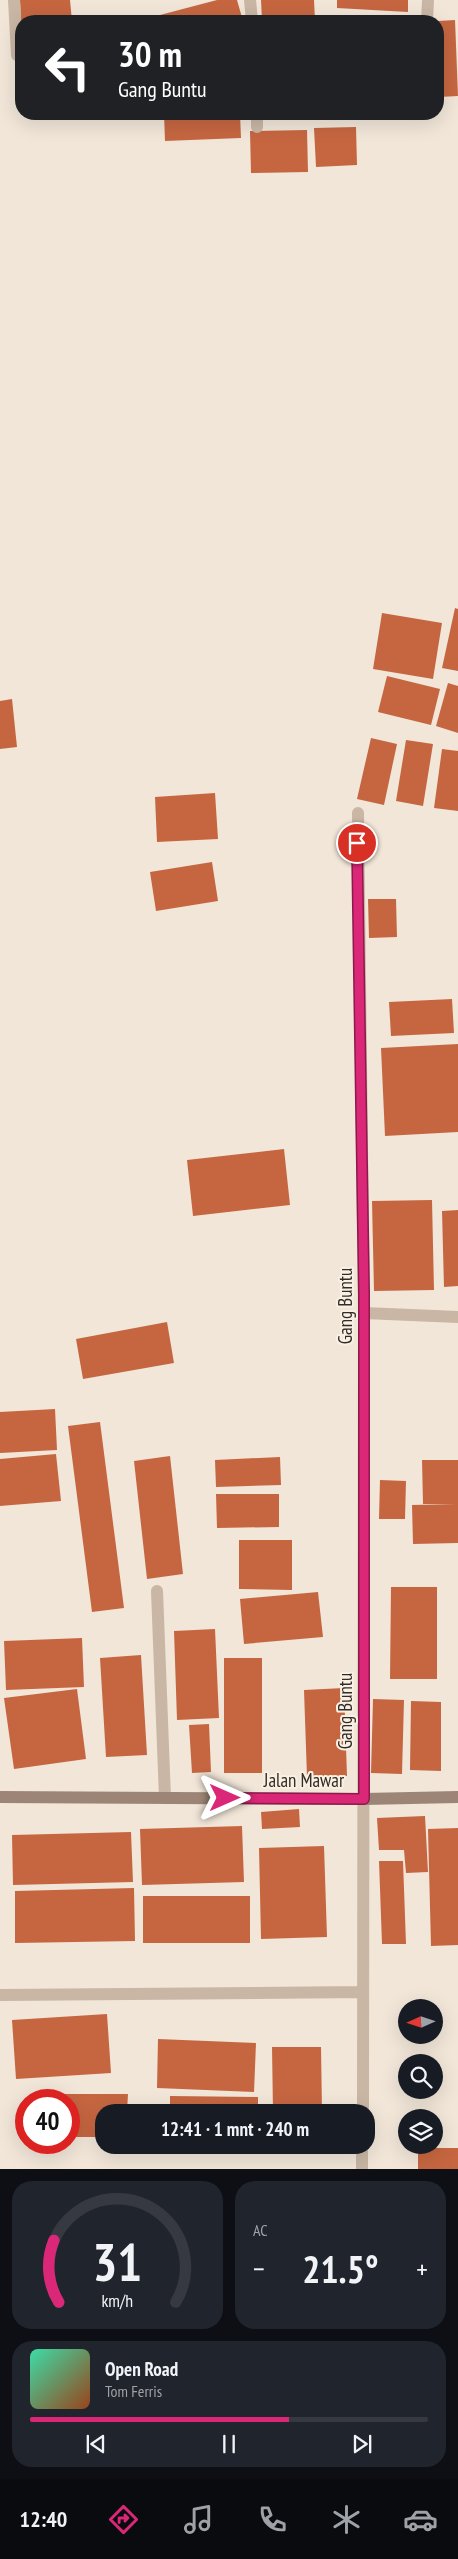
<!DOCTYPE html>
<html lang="id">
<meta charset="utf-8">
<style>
:root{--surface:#171b24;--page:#20242c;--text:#f1f3f6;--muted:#9ea1a6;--line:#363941;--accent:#db2777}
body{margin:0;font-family:"PT Sans Narrow",sans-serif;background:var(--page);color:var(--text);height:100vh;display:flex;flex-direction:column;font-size:19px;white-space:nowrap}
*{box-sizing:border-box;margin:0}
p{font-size:16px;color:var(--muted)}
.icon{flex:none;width:28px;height:28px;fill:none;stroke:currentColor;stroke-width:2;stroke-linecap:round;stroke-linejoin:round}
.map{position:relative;height:2169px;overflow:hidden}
.sheet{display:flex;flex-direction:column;gap:12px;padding:12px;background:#0d0f14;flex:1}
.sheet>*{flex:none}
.top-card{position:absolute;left:15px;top:15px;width:429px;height:105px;border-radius:20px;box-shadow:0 5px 20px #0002;background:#202124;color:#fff;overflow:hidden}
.needle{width:32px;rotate:267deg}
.tools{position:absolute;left:398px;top:1999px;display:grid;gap:10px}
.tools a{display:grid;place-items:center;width:45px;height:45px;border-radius:50%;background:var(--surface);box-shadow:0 5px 20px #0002;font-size:25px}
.speed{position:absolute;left:15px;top:2089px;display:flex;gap:10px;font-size:25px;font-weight:700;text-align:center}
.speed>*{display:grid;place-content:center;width:65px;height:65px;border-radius:50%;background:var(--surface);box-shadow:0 5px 20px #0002;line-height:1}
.speed .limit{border:8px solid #d22;background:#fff;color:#111}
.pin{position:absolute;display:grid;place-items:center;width:42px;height:42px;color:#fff;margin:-21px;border:2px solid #fff;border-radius:50%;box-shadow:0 1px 5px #0007}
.me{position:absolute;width:55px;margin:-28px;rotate:90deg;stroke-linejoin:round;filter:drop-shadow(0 0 4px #0008)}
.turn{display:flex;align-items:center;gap:18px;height:105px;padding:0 20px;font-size:22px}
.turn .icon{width:65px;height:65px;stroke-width:2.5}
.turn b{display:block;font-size:35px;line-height:42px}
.big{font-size:38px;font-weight:700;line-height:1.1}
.sheet .widget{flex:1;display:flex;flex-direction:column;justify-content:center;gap:8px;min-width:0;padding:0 18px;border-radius:20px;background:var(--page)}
.sheet .dial{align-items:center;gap:0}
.dial svg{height:130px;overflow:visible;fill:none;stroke:var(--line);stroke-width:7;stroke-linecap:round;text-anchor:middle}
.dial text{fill:var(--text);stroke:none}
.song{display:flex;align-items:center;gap:15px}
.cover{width:60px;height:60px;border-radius:8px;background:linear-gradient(135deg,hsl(160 70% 55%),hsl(20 70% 35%))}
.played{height:5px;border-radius:2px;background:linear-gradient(90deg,var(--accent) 65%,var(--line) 65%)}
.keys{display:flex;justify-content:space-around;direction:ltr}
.heat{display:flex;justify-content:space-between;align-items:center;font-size:28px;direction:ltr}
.sheet .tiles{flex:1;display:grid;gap:12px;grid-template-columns:1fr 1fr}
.widget:last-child{grid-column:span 2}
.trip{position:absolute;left:95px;top:2104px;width:280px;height:50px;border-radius:20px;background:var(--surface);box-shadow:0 5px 20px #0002;font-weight:700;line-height:50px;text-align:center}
.menu{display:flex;height:80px;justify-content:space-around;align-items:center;background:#090b0e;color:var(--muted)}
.menu .icon{width:35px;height:35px}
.menu .current{color:var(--accent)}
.menu b{font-size:22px;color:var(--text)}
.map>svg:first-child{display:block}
.building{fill:#c66641}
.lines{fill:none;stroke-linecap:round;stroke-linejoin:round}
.lane{stroke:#c9b6a5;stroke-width:12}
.street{stroke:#c9b6a5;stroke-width:12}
.secondary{stroke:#9c8576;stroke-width:12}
.route-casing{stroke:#8e194d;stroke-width:12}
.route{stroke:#db2777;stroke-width:9}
.labels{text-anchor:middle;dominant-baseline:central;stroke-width:4;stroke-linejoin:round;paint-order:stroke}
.street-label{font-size:19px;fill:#342b26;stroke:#f9f0e4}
</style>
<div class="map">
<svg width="458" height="2169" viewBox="0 0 458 2169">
<rect width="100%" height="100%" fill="#f1e6d8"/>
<path class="building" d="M 20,0 L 70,0 L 72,21 L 21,21 Z
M 217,0 L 237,0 L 243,21 L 162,21 L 160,15 Z
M 261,0 L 314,0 L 315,21 L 262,21 Z
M 337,0 L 408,0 L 408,12 L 337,8 Z
M 396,16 L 397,21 L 346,21 L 346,20 Z
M 455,20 L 458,96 L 439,97 L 438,21 Z
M 164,114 L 240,114 L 241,138 L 165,141 Z
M 261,114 L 321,114 L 321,118 L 261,119 Z
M 356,127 L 357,165 L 316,167 L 314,128 Z
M 307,130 L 308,172 L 251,173 L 250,131 Z
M 455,608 L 458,609 L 458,671 L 442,668 Z
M 382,613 L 442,623 L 433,679 L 373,669 Z
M 387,676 L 440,689 L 431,725 L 378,712 Z
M 448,683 L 458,686 L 458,733 L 436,726 Z
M 12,699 L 17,747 L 0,749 L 0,701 Z
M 371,738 L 397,744 L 384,805 L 357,799 Z
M 406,740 L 433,744 L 423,806 L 396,801 Z
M 442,749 L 458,751 L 458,811 L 434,808 Z
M 215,793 L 218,839 L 157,842 L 155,797 Z
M 212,862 L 218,901 L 156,911 L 150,872 Z
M 368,899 L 396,899 L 397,937 L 369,938 Z
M 452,999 L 454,1033 L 391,1036 L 389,1002 Z
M 458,1044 L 458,1132 L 385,1136 L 381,1048 Z
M 284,1149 L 290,1205 L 193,1216 L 187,1160 Z
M 432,1200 L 434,1290 L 374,1291 L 372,1201 Z
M 458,1210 L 458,1286 L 444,1287 L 442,1211 Z
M 167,1322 L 174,1363 L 83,1379 L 76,1339 Z
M 55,1409 L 57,1450 L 0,1453 L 0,1412 Z
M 100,1422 L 124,1608 L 92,1612 L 68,1426 Z
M 56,1454 L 61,1501 L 0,1506 L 0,1459 Z
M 170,1456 L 183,1574 L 147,1579 L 134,1461 Z
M 280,1457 L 281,1485 L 216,1487 L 215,1460 Z
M 422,1460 L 458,1460 L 458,1543 L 413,1544 L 412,1505 L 456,1504 L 423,1504 Z
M 380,1480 L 406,1481 L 405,1519 L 379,1519 Z
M 216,1494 L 279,1494 L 279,1527 L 217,1528 Z
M 239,1540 L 292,1540 L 292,1590 L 239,1589 Z
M 391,1587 L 437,1587 L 437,1679 L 390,1679 Z
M 318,1592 L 323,1637 L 244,1644 L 240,1599 Z
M 215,1629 L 219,1718 L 177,1720 L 174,1631 Z
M 82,1638 L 84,1687 L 6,1690 L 4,1641 Z
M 141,1655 L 147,1755 L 106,1757 L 100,1658 Z
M 224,1658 L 262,1658 L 262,1773 L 224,1773 Z
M 344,1688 L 347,1776 L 307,1777 L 304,1690 Z
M 77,1689 L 86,1759 L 14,1769 L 4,1698 Z
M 373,1699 L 404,1700 L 402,1774 L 371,1773 Z
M 411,1701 L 441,1702 L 441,1771 L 410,1770 Z
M 209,1724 L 211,1772 L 192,1773 L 189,1725 Z
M 299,1809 L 300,1827 L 262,1829 L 261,1812 Z
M 425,1816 L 428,1872 L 406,1873 L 404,1850 L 379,1850 L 377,1818 Z
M 242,1826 L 244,1882 L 142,1885 L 140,1829 Z
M 458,1828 L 458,1945 L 431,1946 L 428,1829 Z
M 131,1832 L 133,1882 L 13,1885 L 12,1835 Z
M 324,1846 L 327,1937 L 261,1939 L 259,1848 Z
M 379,1861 L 403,1861 L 406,1944 L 382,1944 Z
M 134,1888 L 135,1941 L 15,1943 L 15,1891 Z
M 143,1896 L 250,1896 L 250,1943 L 143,1943 Z
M 107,2014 L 111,2073 L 16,2079 L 12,2020 Z
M 158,2039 L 256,2043 L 254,2092 L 157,2088 Z
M 272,2047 L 321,2047 L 322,2112 L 273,2112 Z
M 31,2094 L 128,2094 L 127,2112 L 104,2112 L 104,2137 L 69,2137 L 69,2100 L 31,2100 Z
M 170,2096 L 258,2097 L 258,2112 L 170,2112 Z
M 418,2148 L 458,2148 L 458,2169 L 418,2169 Z"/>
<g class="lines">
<path class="lane" d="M 364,1313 L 458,1317
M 157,1591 L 165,1798"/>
<path class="street" d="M 14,0 L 17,55
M 250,0 L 252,21
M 427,21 L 428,0
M 257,114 L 257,127
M 358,813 L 364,1313 L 363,2112
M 0,1995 L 363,1992
M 362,2169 L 362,2145"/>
<path class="secondary" d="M 0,1797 L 364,1799 L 458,1797"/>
</g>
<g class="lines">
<defs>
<path id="route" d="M 225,1798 L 364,1799 L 364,1294 L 357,843"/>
</defs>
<use href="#route" class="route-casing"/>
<use href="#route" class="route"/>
</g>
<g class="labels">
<g class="street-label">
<text transform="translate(345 1306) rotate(-90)">Gang Buntu</text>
<text transform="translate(345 1711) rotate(-90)">Gang Buntu</text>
<text x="304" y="1780">Jalan Mawar</text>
</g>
</g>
</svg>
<div class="tools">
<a><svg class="needle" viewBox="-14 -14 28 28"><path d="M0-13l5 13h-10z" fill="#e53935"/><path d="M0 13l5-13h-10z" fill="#9ea1a6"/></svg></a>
<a><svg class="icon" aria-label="search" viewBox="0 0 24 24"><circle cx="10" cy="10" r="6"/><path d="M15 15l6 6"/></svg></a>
<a><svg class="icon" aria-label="layers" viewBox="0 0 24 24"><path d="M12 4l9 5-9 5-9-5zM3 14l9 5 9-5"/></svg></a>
</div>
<div class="speed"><div class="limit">40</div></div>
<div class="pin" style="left:357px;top:843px;background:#d93025"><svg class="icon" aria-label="arrive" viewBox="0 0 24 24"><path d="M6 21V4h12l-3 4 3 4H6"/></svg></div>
<svg class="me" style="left:225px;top:1798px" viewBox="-20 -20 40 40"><path d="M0-17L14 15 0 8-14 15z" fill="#db2777" stroke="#fff" stroke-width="4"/></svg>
<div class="trip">12:41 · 1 mnt · 240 m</div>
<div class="top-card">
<div class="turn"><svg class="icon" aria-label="left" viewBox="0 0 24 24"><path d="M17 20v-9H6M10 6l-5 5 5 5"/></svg><div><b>30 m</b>Gang Buntu</div></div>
</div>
</div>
<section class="sheet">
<div class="tiles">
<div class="widget dial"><svg viewBox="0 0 100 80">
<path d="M14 69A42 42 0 1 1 86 69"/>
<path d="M14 69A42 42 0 0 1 11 31" stroke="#db2777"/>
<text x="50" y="56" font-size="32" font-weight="700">31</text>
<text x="50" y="72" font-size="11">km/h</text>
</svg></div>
<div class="widget"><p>AC</p>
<div class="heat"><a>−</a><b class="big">21.5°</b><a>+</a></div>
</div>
<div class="widget">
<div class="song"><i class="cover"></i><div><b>Open Road</b><p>Tom Ferris</p></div></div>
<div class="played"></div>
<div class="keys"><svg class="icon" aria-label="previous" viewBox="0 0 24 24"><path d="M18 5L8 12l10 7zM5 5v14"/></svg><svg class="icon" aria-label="pause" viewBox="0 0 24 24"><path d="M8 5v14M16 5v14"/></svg><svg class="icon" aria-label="next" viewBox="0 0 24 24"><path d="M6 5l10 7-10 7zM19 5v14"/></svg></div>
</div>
</div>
</section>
<nav class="menu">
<b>12:40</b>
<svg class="icon current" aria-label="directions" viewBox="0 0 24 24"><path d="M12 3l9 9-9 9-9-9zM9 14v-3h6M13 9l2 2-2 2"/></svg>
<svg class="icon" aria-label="music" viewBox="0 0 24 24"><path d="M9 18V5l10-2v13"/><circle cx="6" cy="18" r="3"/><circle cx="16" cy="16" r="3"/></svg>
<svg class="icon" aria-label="phone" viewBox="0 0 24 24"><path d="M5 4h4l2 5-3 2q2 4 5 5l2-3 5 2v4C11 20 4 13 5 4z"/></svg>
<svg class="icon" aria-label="climate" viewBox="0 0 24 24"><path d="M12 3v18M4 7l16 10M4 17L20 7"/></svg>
<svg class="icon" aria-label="car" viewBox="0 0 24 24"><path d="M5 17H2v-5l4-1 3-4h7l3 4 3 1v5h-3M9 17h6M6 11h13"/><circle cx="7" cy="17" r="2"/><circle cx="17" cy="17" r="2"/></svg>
</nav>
